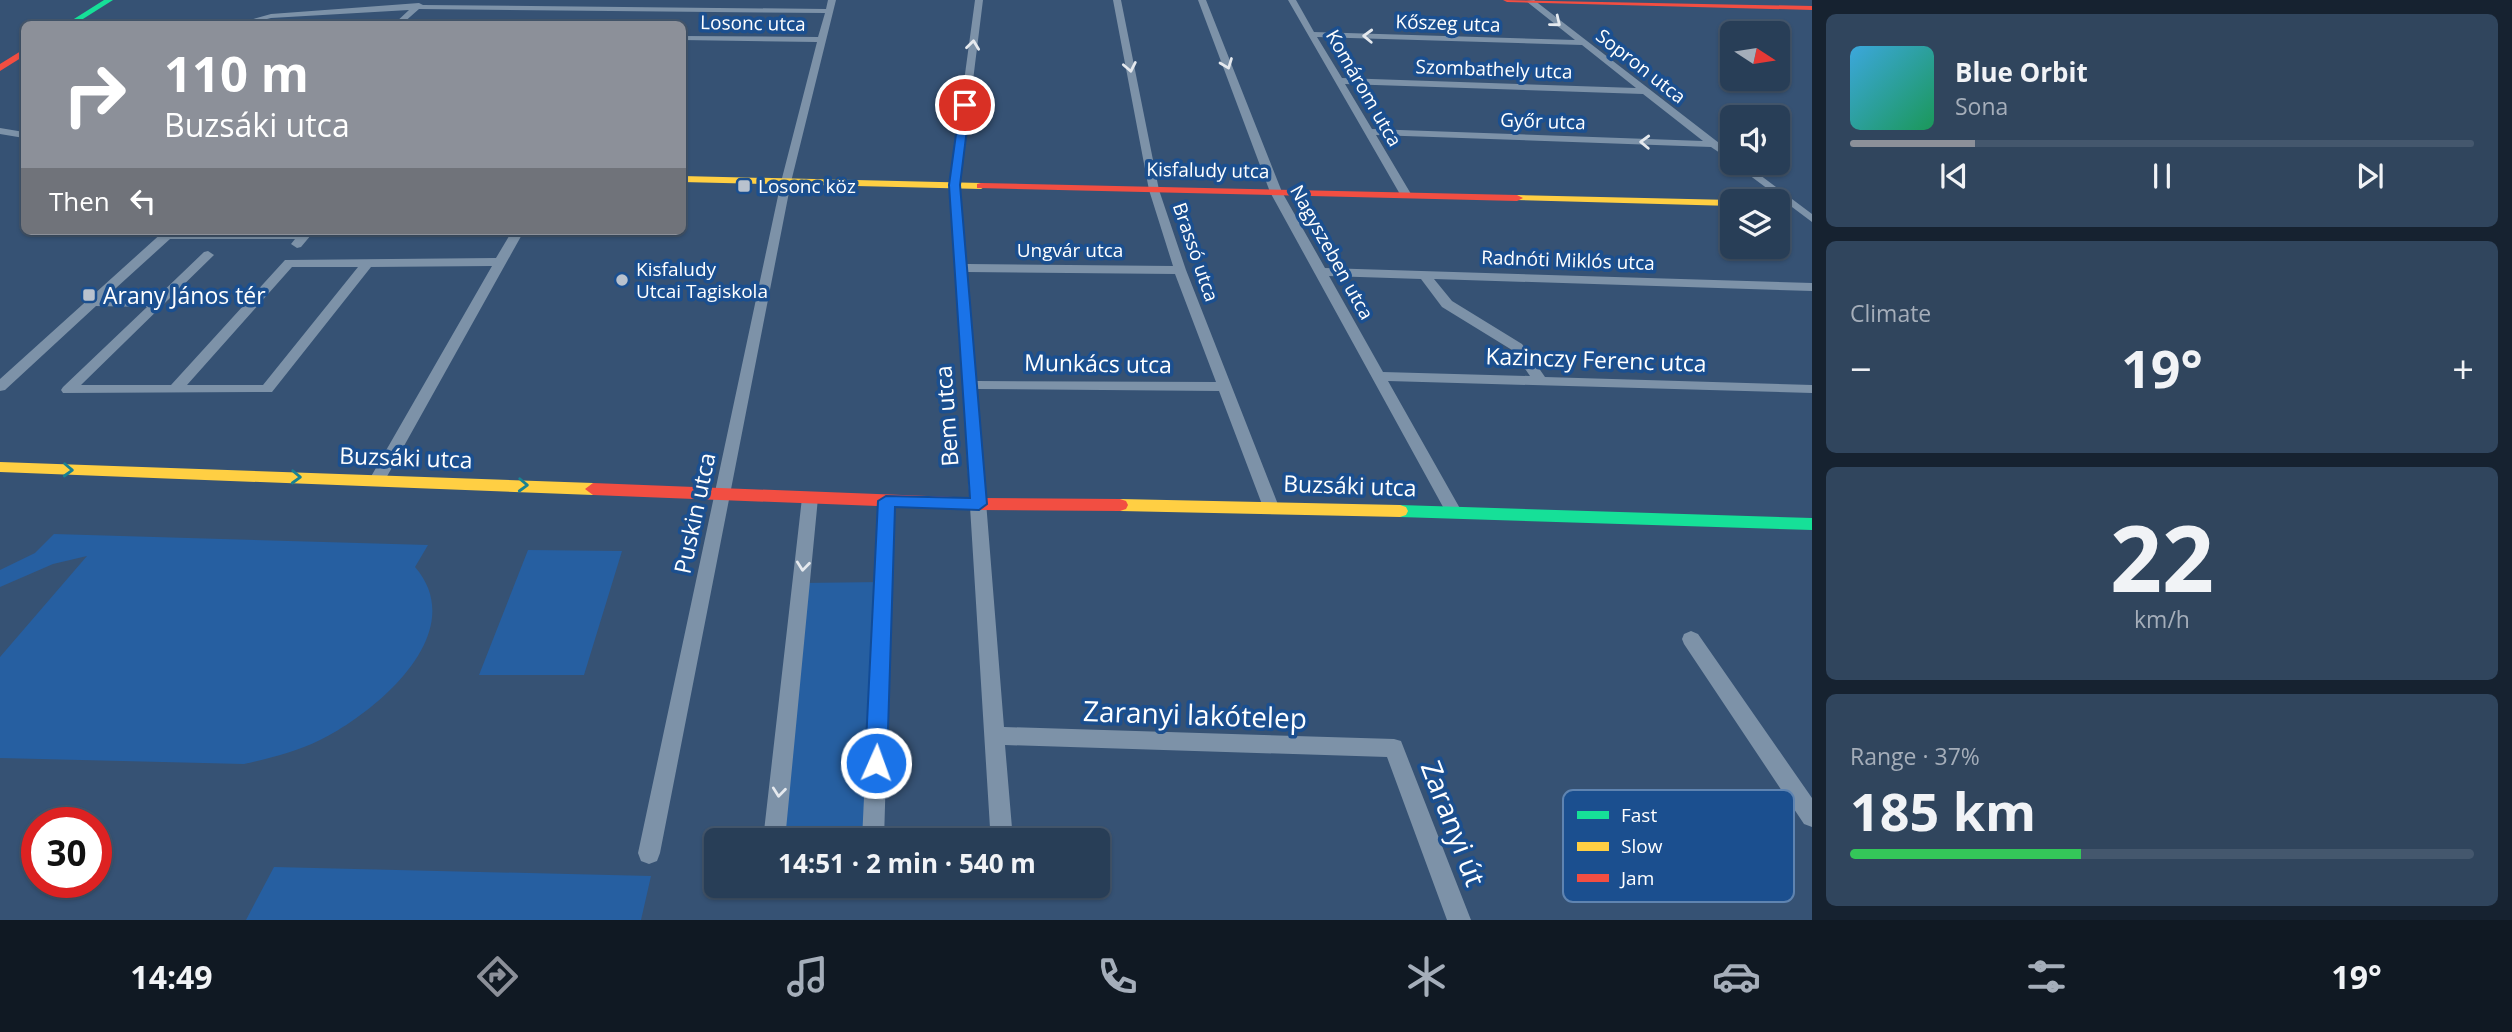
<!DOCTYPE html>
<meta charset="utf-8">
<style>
:root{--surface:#283e57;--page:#30455d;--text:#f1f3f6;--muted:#a5aeba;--line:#44576d;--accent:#8c9099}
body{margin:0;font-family:"Open Sans",sans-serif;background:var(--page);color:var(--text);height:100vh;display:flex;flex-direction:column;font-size:26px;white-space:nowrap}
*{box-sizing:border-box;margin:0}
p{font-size:23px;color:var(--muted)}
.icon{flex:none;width:38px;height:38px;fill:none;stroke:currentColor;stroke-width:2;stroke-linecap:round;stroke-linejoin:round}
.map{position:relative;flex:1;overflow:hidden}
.sheet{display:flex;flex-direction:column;gap:14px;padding:14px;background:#162230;width:700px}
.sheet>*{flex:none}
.guide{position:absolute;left:21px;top:21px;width:665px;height:214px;border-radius:10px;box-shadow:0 2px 5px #0004,0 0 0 2px var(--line);background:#8c9099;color:#fff;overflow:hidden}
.needle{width:46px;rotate:102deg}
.buttons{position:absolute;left:1720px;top:21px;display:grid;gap:14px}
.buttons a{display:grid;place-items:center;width:70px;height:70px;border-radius:10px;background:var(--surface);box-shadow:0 2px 5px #0004,0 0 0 2px var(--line);font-size:35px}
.speed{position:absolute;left:21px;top:807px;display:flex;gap:14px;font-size:35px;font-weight:700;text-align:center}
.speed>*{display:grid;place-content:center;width:91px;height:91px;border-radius:50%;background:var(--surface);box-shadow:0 2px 5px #0004,0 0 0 2px var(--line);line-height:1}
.speed .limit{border:10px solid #d22;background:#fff;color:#111}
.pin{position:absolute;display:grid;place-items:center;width:60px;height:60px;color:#fff;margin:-30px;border:4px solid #fff;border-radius:50%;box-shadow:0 2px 7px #0007}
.me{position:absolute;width:77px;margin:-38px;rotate:2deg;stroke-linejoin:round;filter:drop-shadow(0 0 5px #0008)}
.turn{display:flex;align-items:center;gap:24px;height:147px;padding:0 28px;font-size:32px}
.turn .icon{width:91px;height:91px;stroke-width:2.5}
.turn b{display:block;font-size:49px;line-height:60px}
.then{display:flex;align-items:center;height:66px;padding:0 28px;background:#0003;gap:14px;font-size:26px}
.big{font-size:52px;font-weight:700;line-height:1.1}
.sheet .card{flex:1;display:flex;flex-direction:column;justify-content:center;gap:10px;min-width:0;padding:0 24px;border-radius:10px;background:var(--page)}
.sheet .dial{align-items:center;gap:0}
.dial b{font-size:91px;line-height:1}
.song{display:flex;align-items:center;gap:21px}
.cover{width:84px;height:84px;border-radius:10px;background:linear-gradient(135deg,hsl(200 70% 55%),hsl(150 70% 35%))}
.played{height:7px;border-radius:4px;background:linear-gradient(90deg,var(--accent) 20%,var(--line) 20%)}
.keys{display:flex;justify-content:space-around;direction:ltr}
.heat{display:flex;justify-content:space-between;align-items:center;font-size:38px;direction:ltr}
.charge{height:10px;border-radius:5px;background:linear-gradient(90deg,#34c759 37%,var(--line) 0)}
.trip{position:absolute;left:704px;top:828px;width:406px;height:70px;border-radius:10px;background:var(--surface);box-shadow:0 2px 5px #0004,0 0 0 2px var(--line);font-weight:700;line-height:70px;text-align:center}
.tab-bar{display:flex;height:112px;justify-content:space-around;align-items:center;background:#101923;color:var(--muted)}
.tab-bar .icon{width:49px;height:49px}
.tab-bar .selected{color:var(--accent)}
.tab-bar b{font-size:32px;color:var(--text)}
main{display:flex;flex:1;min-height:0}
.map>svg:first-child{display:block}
.green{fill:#265fa1}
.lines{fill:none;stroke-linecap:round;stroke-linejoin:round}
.street{fill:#7d92a8;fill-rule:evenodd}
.fast{fill:#16e098;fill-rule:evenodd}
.slow{fill:#ffcf43;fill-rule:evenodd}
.jam{fill:#f24e42;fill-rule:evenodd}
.oneway{stroke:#e5e9ee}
.oneway2{stroke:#198292}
.route{fill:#1a73e8;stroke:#114b97;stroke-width:2}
.poi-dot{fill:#b9c2ce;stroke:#1b4f8f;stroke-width:2.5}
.labels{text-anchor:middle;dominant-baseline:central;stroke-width:7;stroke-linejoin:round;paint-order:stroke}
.far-street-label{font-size:19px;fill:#fff;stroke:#1b4f8f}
.far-poi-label{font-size:19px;fill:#fff;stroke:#1b4f8f;text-anchor:start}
.poi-label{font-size:23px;fill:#fff;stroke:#1b4f8f;text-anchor:start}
.street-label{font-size:23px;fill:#fff;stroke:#1b4f8f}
.near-street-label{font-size:28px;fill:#fff;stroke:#1b4f8f}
.key{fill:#1b4f8f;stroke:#5f84b1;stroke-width:2}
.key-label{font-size:19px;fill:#fff}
</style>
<main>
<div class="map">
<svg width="1812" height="920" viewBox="0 0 1812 920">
<rect width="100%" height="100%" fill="#365274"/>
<path class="green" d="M 54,534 L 428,545 L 415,567 C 472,633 375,713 320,740 C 296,752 270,758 244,764 L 0,758 L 0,657 L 87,556 L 53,564 L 0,587 L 0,570 L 35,553 Z
M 528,550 L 622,551 L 584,675 L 479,675 Z
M 883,582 L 873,840 L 773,840 L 801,583 Z
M 274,867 L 651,876 L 641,920 L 246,920 Z"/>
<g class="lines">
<path class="street" d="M 828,0 L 836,0 L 791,182 L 660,853 L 657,861 L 649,864 L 641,861 L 638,853 L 781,182 L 817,42 L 682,40 L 682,36 L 818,37 L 825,13 L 419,9 L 402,24 L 394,24 L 409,10 L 271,18 L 247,24 L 235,24 L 271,14 L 419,3 L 423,5 L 826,9 Z
M 975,0 L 983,0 L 960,185 L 967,264 L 1173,266 L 1149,190 L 1113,0 L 1121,0 L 1159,190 L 1186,270 L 1279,507 L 1277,511 L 1265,511 L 1263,507 L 1219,391 L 977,389 L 1004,727 L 1394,739 L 1401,741 L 1471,920 L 1447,920 L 1387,757 L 1005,745 L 1012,828 L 1009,835 L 1001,839 L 993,835 L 990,828 L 950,185 ZM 967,272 L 1175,274 L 1216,382 L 976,381 Z
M 1198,0 L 1206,0 L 1282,192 L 1325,268 L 1812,283 L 1812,291 L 1434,279 L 1452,301 L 1522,344 L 1545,377 L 1812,385 L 1812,393 L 1388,381 L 1462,512 L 1460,516 L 1448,516 L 1270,192 ZM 1329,276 L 1421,279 L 1442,307 L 1512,350 L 1530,376 L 1383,372 Z
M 1288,0 L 1296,0 L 1314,32 L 1575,40 L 1526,1 L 1534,0 L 1732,153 L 1732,161 L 1711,147 L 1376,135 L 1411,194 L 1401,196 ZM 1317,37 L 1582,45 L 1636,88 L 1342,78 ZM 1345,84 L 1643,94 L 1703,141 L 1372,129 Z
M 466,21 L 529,22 L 533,24 L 463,24 Z
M 0,128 L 24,132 L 24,138 L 0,134 Z
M 1733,163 L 1744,163 L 1812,214 L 1812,222 Z
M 164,231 L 305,231 L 311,235 L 301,247 L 297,248 L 291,244 L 295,239 L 170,239 L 105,298 L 155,299 L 204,252 L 208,251 L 214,255 L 81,385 L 171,385 L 285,260 L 496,258 L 512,231 L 524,231 L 385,480 L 377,486 L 369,480 L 492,266 L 371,267 L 272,392 L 63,393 L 61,390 L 63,387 L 147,307 L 96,306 L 5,390 L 0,391 L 0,379 ZM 292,267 L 358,267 L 263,385 L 187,385 Z
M 810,492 L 818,498 L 785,840 L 763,840 L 802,498 Z
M 886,495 L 894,501 L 884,840 L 862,840 L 878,501 Z
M 1691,631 L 1698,634 L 1812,798 L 1812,827 L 1804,824 L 1684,644 L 1682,639 L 1684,634 Z"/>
<path class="fast" d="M 104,0 L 113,0 L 75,24 L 66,24 Z
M 1400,505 L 1812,518 L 1812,530 L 1400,517 L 1394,515 L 1392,511 L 1394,507 Z"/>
<path class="slow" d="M 682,176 L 981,183 L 986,186 L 981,189 L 682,182 Z
M 1517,195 L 1732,200 L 1736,201 L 1732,201 L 1732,206 L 1513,200 L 1511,198 Z
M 0,462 L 593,483 L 601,489 L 593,495 L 0,472 Z
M 1120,499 L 1400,505 L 1406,507 L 1408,511 L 1406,515 L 1400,517 L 1120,511 L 1114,509 L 1112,505 L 1114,501 Z"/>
<path class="jam" d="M 1503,0 L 1812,6 L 1812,10 L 1507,2 Z
M 21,51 L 24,51 L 24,56 L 0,71 L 0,64 Z
M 981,183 L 1517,195 L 1523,198 L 1517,201 L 977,188 L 977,184 Z
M 593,483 L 979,498 L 1120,499 L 1126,501 L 1128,505 L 1126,509 L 1120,511 L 979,510 L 593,495 L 585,489 Z"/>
</g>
<defs><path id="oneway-chevron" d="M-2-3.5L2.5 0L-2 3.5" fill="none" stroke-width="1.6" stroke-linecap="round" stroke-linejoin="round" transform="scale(1.75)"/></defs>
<g class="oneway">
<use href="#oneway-chevron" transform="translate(1556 22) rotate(39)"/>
<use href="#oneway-chevron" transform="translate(1368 36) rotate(-178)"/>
<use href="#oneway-chevron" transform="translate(973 45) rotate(-83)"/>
<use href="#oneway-chevron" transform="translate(1227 64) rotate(69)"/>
<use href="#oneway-chevron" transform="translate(1130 67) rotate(79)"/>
<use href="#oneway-chevron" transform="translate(1645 142) rotate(-178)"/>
<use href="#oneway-chevron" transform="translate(803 566) rotate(96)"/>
<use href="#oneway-chevron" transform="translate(779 792) rotate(96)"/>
</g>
<g class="oneway2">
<use href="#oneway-chevron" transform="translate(68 470) rotate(2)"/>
<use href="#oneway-chevron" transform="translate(296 477) rotate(2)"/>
<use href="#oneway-chevron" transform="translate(523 485) rotate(2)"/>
</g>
<path class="route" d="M 965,102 L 970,105 L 960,185 L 987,504 L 979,510 L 895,507 L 887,763 L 884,769 L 876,772 L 869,769 L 865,763 L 878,501 L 886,496 L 970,498 L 949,185 L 960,105 Z"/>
<g class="poi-dot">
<rect x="737" y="179" width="14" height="14" rx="3.5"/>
<circle cx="622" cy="280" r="7"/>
<rect x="82" y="288" width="14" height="14" rx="3.5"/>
</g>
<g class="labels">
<g class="far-street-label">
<text transform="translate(753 23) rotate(1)">Losonc utca</text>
<text transform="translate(1448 23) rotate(2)">Kőszeg utca</text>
<text transform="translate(1641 66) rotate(38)">Sopron utca</text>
<text transform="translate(1494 69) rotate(2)">Szombathely utca</text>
<text transform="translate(1364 88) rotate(60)">Komárom utca</text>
<text transform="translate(1543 121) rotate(2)">Győr utca</text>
<text transform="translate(1208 170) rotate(1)">Kisfaludy utca</text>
<text x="1070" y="250">Ungvár utca</text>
<text transform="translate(1196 252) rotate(71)">Brassó utca</text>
<text transform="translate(1332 252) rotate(61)">Nagyszeben utca</text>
<text transform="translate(1568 260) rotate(2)">Radnóti Miklós utca</text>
</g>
<g class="far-poi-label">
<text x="758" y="186">Losonc köz</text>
<text x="636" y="269">Kisfaludy<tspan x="636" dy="22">Utcai Tagiskola</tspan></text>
</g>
<g class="poi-label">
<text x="103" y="295">Arany János tér</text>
</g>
<g class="street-label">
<text transform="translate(1596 359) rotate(2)">Kazinczy Ferenc utca</text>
<text transform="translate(1098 363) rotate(1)">Munkács utca</text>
<text transform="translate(946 416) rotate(-94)">Bem utca</text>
<text transform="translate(406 457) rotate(2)">Buzsáki utca</text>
<text transform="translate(1350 485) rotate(2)">Buzsáki utca</text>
<text transform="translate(694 513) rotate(-78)">Puskin utca</text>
</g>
<g class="near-street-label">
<text transform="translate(1195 714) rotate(2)">Zaranyi lakótelep</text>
<text transform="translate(1454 823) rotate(69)">Zaranyi út</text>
</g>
</g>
<rect x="1563" y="790" width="231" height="112" rx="10" class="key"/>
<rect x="1577" y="811" width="32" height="8" fill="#16e098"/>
<rect x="1577" y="842" width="32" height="9" fill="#ffcf43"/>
<rect x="1577" y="874" width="32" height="8" fill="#f24e42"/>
<g class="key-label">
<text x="1621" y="822">Fast</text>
<text x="1621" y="853">Slow</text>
<text x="1621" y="885">Jam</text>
</g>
</svg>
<div class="buttons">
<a><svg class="needle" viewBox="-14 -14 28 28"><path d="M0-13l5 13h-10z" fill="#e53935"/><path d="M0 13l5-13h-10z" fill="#a5aeba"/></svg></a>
<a><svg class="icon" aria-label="sound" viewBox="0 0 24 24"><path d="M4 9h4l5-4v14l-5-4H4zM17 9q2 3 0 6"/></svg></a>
<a><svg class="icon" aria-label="layers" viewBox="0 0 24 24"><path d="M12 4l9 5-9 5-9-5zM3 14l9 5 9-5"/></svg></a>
</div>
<div class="speed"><div class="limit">30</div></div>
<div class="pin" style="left:965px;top:105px;background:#d93025"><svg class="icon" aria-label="arrive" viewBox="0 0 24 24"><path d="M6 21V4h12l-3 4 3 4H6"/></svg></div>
<svg class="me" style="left:876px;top:763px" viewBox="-20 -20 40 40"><circle r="17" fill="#1a73e8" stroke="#fff" stroke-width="3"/><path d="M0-11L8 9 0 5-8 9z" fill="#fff"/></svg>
<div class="trip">14:51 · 2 min · 540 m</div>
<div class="guide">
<div class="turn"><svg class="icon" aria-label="right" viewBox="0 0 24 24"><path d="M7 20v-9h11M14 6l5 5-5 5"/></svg><div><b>110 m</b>Buzsáki utca</div></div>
<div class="then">Then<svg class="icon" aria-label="left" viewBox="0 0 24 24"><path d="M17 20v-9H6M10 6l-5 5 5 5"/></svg></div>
</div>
</div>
<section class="sheet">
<div class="card">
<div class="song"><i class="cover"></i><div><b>Blue Orbit</b><p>Sona</p></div></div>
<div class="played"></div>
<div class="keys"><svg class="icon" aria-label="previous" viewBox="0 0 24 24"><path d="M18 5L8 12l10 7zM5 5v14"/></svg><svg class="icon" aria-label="pause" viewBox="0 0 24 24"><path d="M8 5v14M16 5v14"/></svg><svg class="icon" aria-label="next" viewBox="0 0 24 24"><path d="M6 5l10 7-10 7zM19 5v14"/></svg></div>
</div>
<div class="card"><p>Climate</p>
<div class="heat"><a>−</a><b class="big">19°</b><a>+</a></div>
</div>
<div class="card dial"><b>22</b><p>km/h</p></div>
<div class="card"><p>Range · 37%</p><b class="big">185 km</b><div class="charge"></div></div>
</section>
</main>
<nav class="tab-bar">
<b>14:49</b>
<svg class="icon selected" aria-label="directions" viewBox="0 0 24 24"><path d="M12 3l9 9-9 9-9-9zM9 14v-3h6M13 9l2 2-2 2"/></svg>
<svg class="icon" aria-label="music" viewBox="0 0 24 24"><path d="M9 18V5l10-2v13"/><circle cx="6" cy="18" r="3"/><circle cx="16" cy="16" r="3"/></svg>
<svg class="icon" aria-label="phone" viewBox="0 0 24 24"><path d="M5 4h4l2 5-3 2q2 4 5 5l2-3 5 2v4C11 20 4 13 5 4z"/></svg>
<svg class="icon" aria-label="climate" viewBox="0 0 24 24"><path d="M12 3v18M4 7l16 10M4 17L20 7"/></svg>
<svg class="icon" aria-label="car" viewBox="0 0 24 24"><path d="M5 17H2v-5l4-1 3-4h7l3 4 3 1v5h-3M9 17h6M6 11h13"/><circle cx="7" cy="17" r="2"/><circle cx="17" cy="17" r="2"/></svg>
<svg class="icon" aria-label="filters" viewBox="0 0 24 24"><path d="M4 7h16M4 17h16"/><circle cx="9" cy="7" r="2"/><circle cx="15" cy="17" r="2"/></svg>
<b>19°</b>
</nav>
